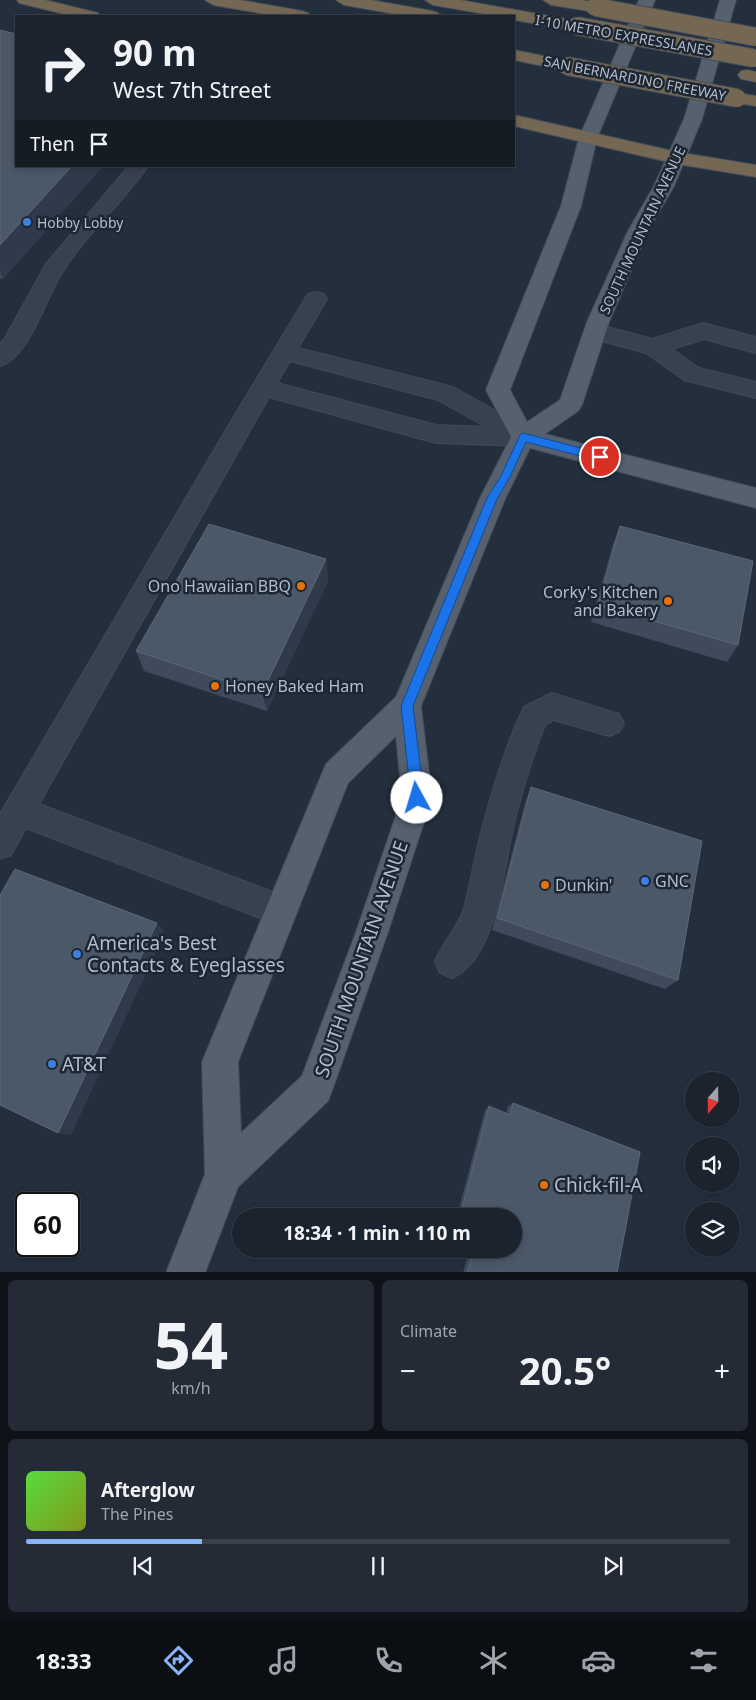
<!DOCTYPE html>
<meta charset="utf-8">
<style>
:root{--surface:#1b232e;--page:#242b36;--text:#f1f3f6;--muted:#a0a4aa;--line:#39404a;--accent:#8ab4f8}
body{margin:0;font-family:"Noto Sans",sans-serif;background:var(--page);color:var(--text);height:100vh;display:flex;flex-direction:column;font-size:19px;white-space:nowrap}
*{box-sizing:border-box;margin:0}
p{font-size:16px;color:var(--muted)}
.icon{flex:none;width:28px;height:28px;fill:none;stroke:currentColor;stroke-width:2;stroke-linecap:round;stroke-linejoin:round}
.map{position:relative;height:1272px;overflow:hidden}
.panel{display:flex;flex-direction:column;gap:8px;padding:8px;background:#0f1319;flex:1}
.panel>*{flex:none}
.banner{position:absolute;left:15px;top:15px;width:500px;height:152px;border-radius:0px;box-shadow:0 2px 8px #0003,0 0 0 1px var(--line);background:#1b232e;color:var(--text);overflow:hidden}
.needle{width:32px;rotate:200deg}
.controls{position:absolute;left:685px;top:1072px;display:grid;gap:10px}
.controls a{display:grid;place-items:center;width:55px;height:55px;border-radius:50%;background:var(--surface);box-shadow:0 2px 8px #0003,0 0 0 1px var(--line);font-size:25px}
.speed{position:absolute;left:15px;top:1192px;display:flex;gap:10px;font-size:25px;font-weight:700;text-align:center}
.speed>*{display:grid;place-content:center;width:65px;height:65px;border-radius:50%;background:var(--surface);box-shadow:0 2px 8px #0003,0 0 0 1px var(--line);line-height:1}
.speed .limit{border:2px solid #111;border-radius:8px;background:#fff;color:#111}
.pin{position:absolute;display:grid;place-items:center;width:42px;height:42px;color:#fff;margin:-21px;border:2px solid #fff;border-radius:50%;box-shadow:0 1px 5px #0007}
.me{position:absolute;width:55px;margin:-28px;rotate:354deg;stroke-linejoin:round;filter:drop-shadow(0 0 4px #0008)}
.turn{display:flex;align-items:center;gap:18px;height:105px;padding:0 15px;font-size:22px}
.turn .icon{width:65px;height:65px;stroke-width:2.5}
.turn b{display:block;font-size:35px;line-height:42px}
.then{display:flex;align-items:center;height:48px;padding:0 15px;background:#0003;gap:10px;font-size:19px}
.big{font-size:38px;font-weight:700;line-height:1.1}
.panel .card{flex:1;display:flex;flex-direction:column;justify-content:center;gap:8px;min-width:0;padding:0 18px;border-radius:8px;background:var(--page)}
.panel .dial{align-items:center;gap:0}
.dial b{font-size:65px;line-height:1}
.song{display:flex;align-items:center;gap:15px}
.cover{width:60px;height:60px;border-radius:8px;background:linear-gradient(135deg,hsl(110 70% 55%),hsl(70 70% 35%))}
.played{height:5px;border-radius:2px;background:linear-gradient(90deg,var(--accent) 25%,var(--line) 25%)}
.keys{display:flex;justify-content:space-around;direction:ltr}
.heat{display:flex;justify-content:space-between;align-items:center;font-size:28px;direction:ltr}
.panel .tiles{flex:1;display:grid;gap:8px;grid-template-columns:1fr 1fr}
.card:last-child{grid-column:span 2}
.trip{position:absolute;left:232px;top:1208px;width:290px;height:50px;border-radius:25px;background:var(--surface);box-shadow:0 2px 8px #0003,0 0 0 1px var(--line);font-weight:700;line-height:50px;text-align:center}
.tabs{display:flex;height:80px;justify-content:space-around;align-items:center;background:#0b0e12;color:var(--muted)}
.tabs .icon{width:35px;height:35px}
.tabs .active{color:var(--accent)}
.tabs b{font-size:22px;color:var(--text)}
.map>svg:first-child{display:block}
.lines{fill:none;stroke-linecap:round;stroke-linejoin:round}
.minor-casing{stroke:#414a57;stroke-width:2}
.major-casing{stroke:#414a57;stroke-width:2}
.highway-casing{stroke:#434c59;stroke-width:2}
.minor{fill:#38414e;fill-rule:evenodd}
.major{fill:#56606e;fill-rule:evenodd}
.highway{fill:#746855;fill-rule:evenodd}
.highway-bridge-casing{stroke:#434c59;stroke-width:20;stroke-linecap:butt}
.highway-bridge{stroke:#746855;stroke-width:18}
.wall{fill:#3f4b5c}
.shaded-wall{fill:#2f3b4b}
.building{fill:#4b5868;stroke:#5c6777}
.route{fill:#1a73e8;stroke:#114b97}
.shop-dot{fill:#3f7fe0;stroke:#1d2633;stroke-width:2}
.food-dot{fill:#e8710a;stroke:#1d2633;stroke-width:2}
.labels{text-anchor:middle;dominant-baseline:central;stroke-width:5;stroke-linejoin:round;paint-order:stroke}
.far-street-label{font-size:14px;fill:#b4bcc9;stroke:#1d2633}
.far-poi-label{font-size:14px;fill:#b4bcc9;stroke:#1d2633;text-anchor:start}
.poi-label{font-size:16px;fill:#b4bcc9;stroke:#1d2633;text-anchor:start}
.near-poi-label{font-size:19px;fill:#b4bcc9;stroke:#1d2633;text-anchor:start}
.near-street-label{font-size:19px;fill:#b4bcc9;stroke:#1d2633}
</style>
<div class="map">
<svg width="756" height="1273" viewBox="0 0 756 1273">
<rect width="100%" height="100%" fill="#242f3e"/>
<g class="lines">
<defs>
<path id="minor" d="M 129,166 L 148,166 C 123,203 85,235 62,273 C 46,297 29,358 0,366 L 0,344 L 5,338 L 46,264 Z
M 316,292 L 324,294 L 327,299 L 298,348 L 453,387 L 528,429 L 535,437 L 531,443 L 523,446 L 436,443 L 269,397 L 39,804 L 292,899 L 297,910 L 292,921 L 281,926 L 26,828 L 11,855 L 0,859 L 0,814 L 233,418 L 308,294 ZM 290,361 L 438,400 L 486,427 L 436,425 L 277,383 Z
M 703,323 L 756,337 L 756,353 L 704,339 L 672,349 L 699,368 L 756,382 L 756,398 L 684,380 L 646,353 L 587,337 L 584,332 L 587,327 L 595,324 L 653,339 Z
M 552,693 L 619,714 L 624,723 L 619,732 L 609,736 L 554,720 L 545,725 C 533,755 523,788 515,820 C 504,863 498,959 452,978 L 440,973 L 435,961 C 443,942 458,928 464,908 C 472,878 476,848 485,818 C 495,781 507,742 524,707 Z"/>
<path id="major" d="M 639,0 L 655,0 L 597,138 L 581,206 L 510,390 L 527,422 L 560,400 L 587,322 L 628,231 L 654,186 L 684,119 L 720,0 L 736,0 L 702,119 L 674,186 L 648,231 L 609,322 L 582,405 L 578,411 L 545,434 L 756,488 L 756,508 L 530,448 L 505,499 L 421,706 L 432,798 L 388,932 L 333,1088 L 328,1101 L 238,1187 L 205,1273 L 166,1273 L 205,1174 L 202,1062 L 326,764 L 396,697 L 480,498 L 511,437 L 486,390 L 561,206 L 579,138 ZM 396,736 L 402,798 L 356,932 L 302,1076 L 241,1133 L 238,1062 L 348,783 Z"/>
<path id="highway" d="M 17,0 L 45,0 L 98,13 L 100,16 L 72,16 L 19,3 Z
M 205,0 L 240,0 L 302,11 L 308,13 L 310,16 L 276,16 L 213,5 Z
M 336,0 L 371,0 L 432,11 L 438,13 L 440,16 L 406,16 L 344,5 Z
M 425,0 L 460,0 L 577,21 L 583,22 L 585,26 L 583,30 L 577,31 L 514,20 L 514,16 L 496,16 L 433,5 Z
M 543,0 L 582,0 L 601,4 L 603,7 L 595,12 L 551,5 Z
M 514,50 L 573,62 L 576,66 L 573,70 L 567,71 L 514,60 Z
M 747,70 L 756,72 L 756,82 L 741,79 L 738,75 L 741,71 Z
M 737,93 L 756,96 L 756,106 L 731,102 L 728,98 L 731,94 Z
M 514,115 L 677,152 L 756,165 L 756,177 L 677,164 L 514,126 Z"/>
</defs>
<use href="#minor" class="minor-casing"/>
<use href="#major" class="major-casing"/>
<use href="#highway" class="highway-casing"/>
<use href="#minor" class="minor"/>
<use href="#major" class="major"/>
<use href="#highway" class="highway"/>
<defs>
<path id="highway-bridge" d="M 595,7 L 756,37
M 577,26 L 753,58
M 567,66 L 737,98"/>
</defs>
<use href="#highway-bridge" class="highway-bridge-casing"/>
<use href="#highway-bridge" class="highway-bridge"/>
</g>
<path class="wall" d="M 0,30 L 16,166 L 103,166 L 3,279 L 0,278 Z
M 620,526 L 738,645 L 727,662 L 591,622 L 613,544 Z
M 326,559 L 328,581 L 267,711 L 144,671 L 136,651 Z
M 531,787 L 678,980 L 665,989 L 492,930 L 525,803 Z
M 513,1103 L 617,1273 L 463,1273 L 469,1249 L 514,1249 L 514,1216 L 457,1216 L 485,1110 L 489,1106 L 506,1113 L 508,1106 Z"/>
<path class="shaded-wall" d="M 72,166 L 103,166 L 3,279 L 0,271 L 0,245 Z
M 326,559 L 328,581 L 267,711 L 262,693 Z
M 157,923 L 165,933 L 71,1135 L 58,1133 Z"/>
<path class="building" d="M 0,30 L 16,34 L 16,166 L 72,166 L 0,245 Z
M 209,524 L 326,559 L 262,693 L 136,651 Z
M 620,526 L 753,561 L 738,645 L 598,605 Z
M 531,787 L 702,841 L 678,980 L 497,918 Z
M 15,869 L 157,923 L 58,1133 L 0,1105 L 0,895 Z
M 513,1103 L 640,1152 L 617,1273 L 467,1273 L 474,1249 L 514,1249 L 514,1216 L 460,1216 L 489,1106 L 510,1115 Z"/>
<path class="route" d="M 523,433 L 600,453 L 605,457 L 600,461 L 526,442 L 510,477 L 497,499 L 413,706 L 424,798 L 422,802 L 417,804 L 413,802 L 411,798 L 401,706 L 487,498 L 501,476 L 520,435 Z"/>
<g class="shop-dot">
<circle cx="27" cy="222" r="5"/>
<circle cx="645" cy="881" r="5"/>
<circle cx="77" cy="954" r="5"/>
<circle cx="52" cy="1064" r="5"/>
</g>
<g class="food-dot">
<circle cx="301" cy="586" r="5"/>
<circle cx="668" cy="601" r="5"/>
<circle cx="215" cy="686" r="5"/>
<circle cx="545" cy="885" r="5"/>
<circle cx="544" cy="1185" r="5"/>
</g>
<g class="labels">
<g class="far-street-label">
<text transform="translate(624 35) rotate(10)">I-10 METRO EXPRESSLANES</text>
<text transform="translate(635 78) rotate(11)">SAN BERNARDINO FREEWAY</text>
<text transform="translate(642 230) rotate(-65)">SOUTH MOUNTAIN AVENUE</text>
</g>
<g class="far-poi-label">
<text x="37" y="222">Hobby Lobby</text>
</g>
<g class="poi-label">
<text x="291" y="586" text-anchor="end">Ono Hawaiian BBQ</text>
<text x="658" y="592" text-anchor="end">Corky's Kitchen<tspan x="658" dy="18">and Bakery</tspan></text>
<text x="225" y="686">Honey Baked Ham</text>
<text x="655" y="881">GNC</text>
<text x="555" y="885">Dunkin'</text>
</g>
<g class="near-poi-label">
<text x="87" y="943">America's Best<tspan x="87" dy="22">Contacts &amp; Eyeglasses</tspan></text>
<text x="62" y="1064">AT&amp;T</text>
<text x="554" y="1185">Chick-fil-A</text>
</g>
<g class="near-street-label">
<text transform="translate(361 959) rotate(-71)">SOUTH MOUNTAIN AVENUE</text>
</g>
</g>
</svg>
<div class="controls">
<a><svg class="needle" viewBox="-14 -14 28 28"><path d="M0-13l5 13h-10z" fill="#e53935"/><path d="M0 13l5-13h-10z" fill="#a0a4aa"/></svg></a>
<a><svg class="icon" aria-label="sound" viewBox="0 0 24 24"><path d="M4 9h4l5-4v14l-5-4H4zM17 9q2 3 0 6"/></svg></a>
<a><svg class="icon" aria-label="layers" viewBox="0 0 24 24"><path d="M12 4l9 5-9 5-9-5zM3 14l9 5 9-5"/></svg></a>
</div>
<div class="speed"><div class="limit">60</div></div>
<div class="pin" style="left:600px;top:457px;background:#d93025"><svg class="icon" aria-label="arrive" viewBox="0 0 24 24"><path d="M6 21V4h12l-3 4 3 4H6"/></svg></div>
<svg class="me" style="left:417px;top:798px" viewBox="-20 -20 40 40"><circle r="19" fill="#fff"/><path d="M0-13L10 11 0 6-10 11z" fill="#1a73e8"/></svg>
<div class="trip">18:34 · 1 min · 110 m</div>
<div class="banner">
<div class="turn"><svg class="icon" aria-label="right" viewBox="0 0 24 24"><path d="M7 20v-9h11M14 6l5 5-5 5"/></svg><div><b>90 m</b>West 7th Street</div></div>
<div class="then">Then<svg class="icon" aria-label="arrive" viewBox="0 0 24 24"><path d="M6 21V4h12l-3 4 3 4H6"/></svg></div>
</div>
</div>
<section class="panel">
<div class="tiles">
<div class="card dial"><b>54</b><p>km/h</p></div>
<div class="card"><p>Climate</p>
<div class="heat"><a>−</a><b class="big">20.5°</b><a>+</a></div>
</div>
<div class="card">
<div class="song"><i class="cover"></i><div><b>Afterglow</b><p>The Pines</p></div></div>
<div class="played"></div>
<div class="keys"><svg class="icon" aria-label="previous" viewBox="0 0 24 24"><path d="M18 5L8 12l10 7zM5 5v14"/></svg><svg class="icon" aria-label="pause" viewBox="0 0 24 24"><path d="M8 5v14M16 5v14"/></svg><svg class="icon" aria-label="next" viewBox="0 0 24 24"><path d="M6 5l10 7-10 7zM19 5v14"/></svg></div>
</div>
</div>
</section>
<nav class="tabs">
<b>18:33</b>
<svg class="icon active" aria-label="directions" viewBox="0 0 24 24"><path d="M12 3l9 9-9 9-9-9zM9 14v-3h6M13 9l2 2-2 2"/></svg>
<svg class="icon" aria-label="music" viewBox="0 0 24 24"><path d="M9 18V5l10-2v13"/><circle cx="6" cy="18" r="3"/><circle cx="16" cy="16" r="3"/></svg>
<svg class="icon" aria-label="phone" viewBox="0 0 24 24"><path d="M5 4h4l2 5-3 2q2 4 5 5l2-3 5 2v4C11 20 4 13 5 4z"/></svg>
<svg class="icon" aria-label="climate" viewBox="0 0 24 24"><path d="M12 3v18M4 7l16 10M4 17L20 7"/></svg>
<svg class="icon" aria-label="car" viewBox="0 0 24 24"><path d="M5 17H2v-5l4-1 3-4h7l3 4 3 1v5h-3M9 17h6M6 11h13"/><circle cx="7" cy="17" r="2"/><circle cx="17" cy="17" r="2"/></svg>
<svg class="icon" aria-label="filters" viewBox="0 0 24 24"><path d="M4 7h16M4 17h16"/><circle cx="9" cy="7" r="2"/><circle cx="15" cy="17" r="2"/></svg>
</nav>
